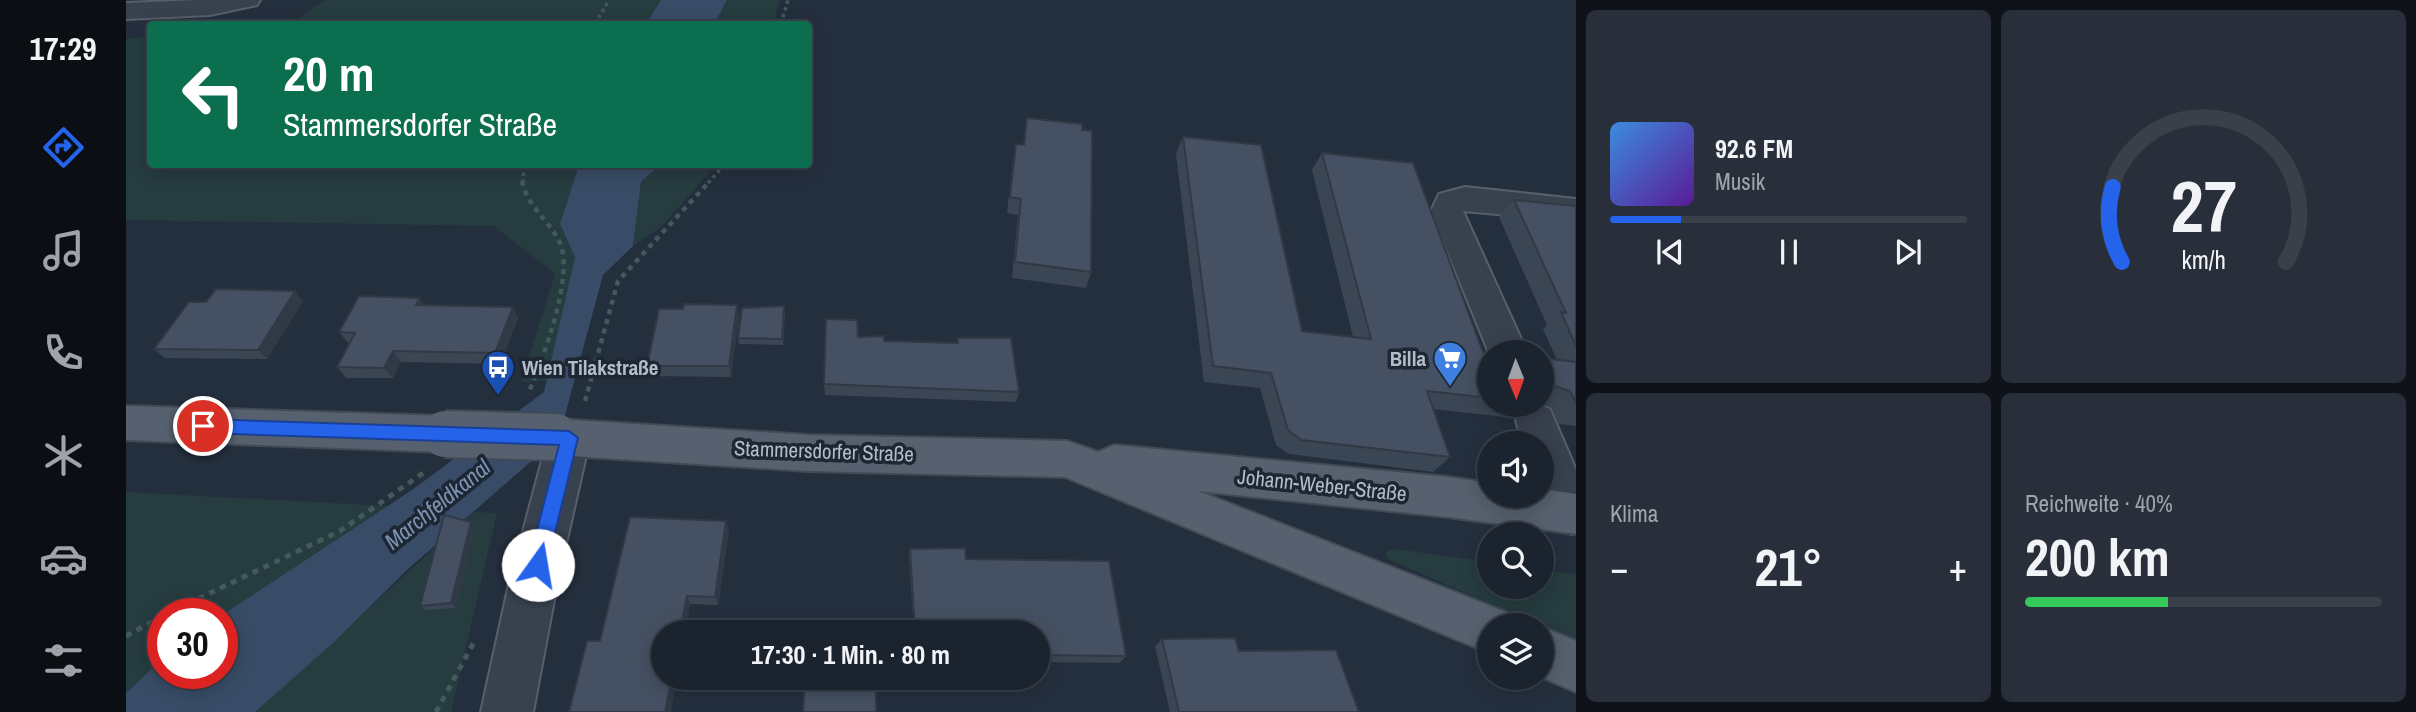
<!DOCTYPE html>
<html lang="de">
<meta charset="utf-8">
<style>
:root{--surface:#1b232e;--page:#282f3a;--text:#f1f3f6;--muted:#a0a4aa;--line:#39404a;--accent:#2563eb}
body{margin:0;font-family:"Archivo Narrow",sans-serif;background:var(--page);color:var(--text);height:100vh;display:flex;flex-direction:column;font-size:26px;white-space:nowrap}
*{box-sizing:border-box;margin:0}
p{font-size:23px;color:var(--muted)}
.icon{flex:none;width:38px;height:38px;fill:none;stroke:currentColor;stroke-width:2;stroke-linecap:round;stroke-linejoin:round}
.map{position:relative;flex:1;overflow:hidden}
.side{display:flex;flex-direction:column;gap:10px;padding:10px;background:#0f1319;width:840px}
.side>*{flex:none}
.banner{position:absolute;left:21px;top:21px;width:665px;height:147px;border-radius:7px;box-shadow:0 4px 18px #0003,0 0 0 2px var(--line);background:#0b6e4f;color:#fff;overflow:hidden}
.needle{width:46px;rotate:179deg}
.tools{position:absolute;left:1351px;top:340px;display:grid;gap:14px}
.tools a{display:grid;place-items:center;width:77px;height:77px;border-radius:50%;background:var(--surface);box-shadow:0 4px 18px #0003,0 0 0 2px var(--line);font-size:35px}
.speed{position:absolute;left:21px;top:598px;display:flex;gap:14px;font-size:35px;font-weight:700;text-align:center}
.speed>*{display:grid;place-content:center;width:91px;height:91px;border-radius:50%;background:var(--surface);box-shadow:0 4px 18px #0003,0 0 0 2px var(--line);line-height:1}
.speed .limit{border:10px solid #d22;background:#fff;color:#111}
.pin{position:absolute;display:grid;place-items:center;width:60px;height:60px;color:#fff;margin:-30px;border:4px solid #fff;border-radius:50%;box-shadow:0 2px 7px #0007}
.me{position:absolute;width:77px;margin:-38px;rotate:13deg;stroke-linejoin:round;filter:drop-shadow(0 0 5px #0008)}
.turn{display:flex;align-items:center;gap:24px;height:147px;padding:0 21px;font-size:32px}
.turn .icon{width:91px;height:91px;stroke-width:2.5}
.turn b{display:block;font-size:49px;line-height:60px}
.big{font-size:52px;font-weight:800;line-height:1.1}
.side .card{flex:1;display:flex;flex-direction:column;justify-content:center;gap:10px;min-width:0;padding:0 24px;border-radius:10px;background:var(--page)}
.side .dial{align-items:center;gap:0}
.dial svg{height:182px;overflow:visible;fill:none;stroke:var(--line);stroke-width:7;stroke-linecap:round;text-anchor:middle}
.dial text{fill:var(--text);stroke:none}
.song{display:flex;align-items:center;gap:21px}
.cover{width:84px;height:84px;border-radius:10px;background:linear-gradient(135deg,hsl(210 70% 55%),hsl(270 70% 35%))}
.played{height:7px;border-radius:4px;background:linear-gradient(90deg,var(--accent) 20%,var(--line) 20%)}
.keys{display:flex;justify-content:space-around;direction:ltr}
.heat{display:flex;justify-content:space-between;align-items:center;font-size:38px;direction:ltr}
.charge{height:10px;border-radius:5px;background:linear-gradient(90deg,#34c759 40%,var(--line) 0)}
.side .tiles{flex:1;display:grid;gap:10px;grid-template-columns:repeat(2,1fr)}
.trip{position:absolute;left:525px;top:620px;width:399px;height:70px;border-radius:35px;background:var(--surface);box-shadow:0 4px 18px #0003,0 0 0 2px var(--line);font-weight:800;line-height:70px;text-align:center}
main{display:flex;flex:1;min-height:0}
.dock{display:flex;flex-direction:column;width:126px;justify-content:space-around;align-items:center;background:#0b0e12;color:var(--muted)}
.dock .icon{width:49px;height:49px}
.dock .on{color:var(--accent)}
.dock b{font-size:32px;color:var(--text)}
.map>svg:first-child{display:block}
.green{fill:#263c3f}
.water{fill:#394c67}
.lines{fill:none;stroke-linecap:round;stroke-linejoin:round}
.minor-casing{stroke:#565f6c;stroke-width:4}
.major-casing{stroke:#414a57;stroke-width:4}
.path-far2{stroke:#44595c;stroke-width:3.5;stroke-dasharray:3.5 3.5;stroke-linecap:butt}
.path-far1{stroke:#44595c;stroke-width:4.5;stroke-dasharray:5 5;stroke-linecap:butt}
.path{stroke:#44595c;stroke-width:5;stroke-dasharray:6 6;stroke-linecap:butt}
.minor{fill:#38414e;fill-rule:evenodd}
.major{fill:#56606e;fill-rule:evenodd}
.major-bridge-casing{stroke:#414a57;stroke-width:50;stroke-linecap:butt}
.major-bridge{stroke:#56606e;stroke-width:46}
.wall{fill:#3b4654}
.shaded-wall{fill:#303945}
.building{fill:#455162;stroke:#303945;stroke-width:2}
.route{fill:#2563eb;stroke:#184099;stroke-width:2}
.labels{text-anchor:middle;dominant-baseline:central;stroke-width:7;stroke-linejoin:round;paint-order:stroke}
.poi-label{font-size:21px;font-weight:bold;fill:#b4bcc9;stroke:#1d2633;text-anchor:end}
.street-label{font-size:21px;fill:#b4bcc9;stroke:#1d2633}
.water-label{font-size:23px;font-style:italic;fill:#7c92b1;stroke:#1d2633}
</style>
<main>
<nav class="dock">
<b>17:29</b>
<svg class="icon on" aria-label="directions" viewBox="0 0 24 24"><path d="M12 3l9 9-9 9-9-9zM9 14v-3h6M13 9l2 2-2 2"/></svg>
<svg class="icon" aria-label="music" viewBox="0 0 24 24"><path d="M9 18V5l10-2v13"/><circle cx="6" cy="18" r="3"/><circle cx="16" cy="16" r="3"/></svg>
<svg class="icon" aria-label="phone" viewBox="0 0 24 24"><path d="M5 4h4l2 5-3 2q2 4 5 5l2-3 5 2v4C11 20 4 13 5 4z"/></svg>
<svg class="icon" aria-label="climate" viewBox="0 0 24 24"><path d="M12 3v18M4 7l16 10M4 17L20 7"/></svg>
<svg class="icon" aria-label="car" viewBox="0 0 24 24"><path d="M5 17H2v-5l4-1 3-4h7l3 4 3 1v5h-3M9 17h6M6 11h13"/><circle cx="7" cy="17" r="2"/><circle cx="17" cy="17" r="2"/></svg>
<svg class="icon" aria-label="filters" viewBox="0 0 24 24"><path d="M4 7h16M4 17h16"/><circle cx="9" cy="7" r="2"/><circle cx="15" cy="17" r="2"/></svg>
</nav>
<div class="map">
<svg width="1450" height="712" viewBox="0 0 1450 712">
<rect width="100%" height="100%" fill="#242f3e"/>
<path class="green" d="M 199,0 L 535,0 L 520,24 L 129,24 L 170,20 Z
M 601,0 L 654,0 L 647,24 L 588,24 Z
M 24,36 L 24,164 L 453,165 L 434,224 L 449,256 L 422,381 L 395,382 L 429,274 L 368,226 L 0,220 L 0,39 Z
M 534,165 L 590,165 L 536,226 L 507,246 L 515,182 Z
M 0,492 L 262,506 L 96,615 L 37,614 L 37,658 L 0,693 Z
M 348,512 L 371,513 L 325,712 L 129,712 Z
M 1269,549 L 1363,562 L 1363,586 L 1416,586 L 1416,570 L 1450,574 L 1450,642 L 1262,559 L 1259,552 Z"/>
<path class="water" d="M 535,0 L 601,0 L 588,24 L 520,24 Z
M 453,165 L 534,165 L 515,182 L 507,246 L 477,275 L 438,419 L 419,449 L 282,569 L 207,643 L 129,712 L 0,712 L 0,693 L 37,658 L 37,674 L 96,674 L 96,615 L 286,490 L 418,392 L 449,257 L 434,224 Z"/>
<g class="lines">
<defs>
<path id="minor" d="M 72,0 L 134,0 L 131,5 L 84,15 L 0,19 L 0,3 Z
M 1339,187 L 1450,199 L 1450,221 L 1337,211 L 1401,352 L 1363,353 L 1305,211 L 1313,194 Z
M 1411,404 L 1424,409 L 1450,470 L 1450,532 L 1445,534 L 1429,528 L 1416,494 L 1416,443 L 1397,443 L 1390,421 L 1396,409 Z
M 443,420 L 458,425 L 464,438 L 431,584 L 407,712 L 355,712 L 383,584 L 422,438 L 428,425 Z"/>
<path id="major" d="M 0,406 L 319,416 L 334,422 L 340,434 L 334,446 L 319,452 L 0,440 Z
M 430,419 L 682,435 L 941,441 L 972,452 L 988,445 L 1322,477 L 1363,483 L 1363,495 L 1416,495 L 1416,489 L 1450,494 L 1450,534 L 1322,517 L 1072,491 L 1380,612 L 1386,625 L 1363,625 L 1363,653 L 939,477 L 682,471 L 430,455 L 415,450 L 409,437 L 415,424 Z
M 1416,627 L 1450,641 L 1450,692 L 1415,677 Z"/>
</defs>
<use href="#minor" class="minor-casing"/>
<use href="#major" class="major-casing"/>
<path class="path-far2" d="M 469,24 L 483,0
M 655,24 L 662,0
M 397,183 L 398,164
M 582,183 L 599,164"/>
<path class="path-far1" d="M 396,181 C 401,206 422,219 433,241 C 450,273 416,361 402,394
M 459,401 L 492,281 L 584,181"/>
<path class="path" d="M 40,614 L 214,531 L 300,471
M 0,636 L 37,616
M 310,712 L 348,642"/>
<use href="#minor" class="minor"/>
<use href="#major" class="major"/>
<defs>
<path id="major-bridge" d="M 319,434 L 430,437"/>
</defs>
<use href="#major-bridge" class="major-bridge-casing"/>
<use href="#major-bridge" class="major-bridge"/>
</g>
<path class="wall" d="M 901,118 L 965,272 L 960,288 L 886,278 L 892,215 L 881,213 L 887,160 L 890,144 L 897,145 Z
M 1057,137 L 1176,331 L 1227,337 L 1186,170 L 1196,153 L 1357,352 L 1363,352 L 1363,404 L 1405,404 L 1388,418 L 1307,409 L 1324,457 L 1307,472 L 1163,454 L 1150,445 L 1134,388 L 1078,382 L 1050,154 Z
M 1388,200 L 1450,206 L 1450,426 L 1433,424 L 1425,407 L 1416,403 L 1416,358 L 1431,360 L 1417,329 L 1421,325 L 1373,217 Z
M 293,298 L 298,305 L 387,307 L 392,318 L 375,364 L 275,362 L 267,378 L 220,378 L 211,367 L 224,343 L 222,343 L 213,332 Z
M 177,301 L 141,359 L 39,358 L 28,349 Z
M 659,312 L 657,345 L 613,344 L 612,338 Z
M 613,316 L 605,377 L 524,376 L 521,366 Z
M 732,337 L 758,341 L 831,343 L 832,338 L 893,392 L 890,402 L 699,395 L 698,384 Z
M 349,526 L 330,608 L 299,610 L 294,606 Z
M 603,530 L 592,605 L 564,604 L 559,632 L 537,632 L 474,641 Z
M 784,549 L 840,559 L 1000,656 L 994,663 L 912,662 L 912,632 L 788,632 L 783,558 Z
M 1036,639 L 1113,651 L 1233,712 L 1044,712 L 1029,646 Z"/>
<path class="shaded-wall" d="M 169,291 L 177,301 L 141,359 L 132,350 Z
M 293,298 L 300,309 L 290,305 Z
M 611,305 L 613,316 L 605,377 L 603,366 Z
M 387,307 L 392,318 L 375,364 L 369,353 Z
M 267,351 L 275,362 L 267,378 L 258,368 Z
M 1429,386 L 1416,397 L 1416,390 Z
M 600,521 L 603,530 L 592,605 L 589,597 Z
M 345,522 L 349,526 L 330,608 L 325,603 Z
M 561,596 L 564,604 L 559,632 L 554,632 Z
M 546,677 L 551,677 L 545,712 L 539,712 Z"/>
<path class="building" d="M 901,118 L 956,124 L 956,130 L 966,131 L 965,272 L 889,262 L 895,199 L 884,197 L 890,144 L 898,145 Z
M 1057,137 L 1135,145 L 1176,331 L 1245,339 L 1196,153 L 1287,163 L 1357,352 L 1363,352 L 1363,398 L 1301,391 L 1324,457 L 1175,440 L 1162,430 L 1145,373 L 1087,366 Z
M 1388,200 L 1450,206 L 1450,346 L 1435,312 L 1440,313 Z
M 90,289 L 169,291 L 132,350 L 28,349 L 63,302 L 80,302 Z
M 233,296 L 293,298 L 290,305 L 387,307 L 369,353 L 267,351 L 258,368 L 211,367 L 229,333 L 213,332 Z
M 558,304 L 611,305 L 603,366 L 521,366 L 533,309 L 557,309 Z
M 658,306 L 656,339 L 612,338 L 616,308 Z
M 700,319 L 731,320 L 732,337 L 758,336 L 758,341 L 832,343 L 832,338 L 885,338 L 893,392 L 698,384 Z
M 1416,358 L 1450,362 L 1450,403 L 1444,391 L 1429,386 L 1416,390 Z
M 318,515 L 345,522 L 325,603 L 294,606 Z
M 504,517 L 600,521 L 589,597 L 561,596 L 554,632 L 537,632 L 537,677 L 546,677 L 539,712 L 443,712 L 461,641 L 474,641 Z
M 839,548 L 840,559 L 983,561 L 1000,656 L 912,655 L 912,632 L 789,632 L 784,549 Z
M 1109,638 L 1113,651 L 1210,650 L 1233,712 L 1053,712 L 1036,639 Z
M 679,677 L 750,677 L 750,712 L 677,712 Z"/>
<path class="route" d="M 77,419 L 443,431 L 452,438 L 421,565 L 419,572 L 412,575 L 405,572 L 402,565 L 433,445 L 77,433 L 69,426 Z"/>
<defs>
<symbol id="supermarket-pin" viewBox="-11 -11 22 30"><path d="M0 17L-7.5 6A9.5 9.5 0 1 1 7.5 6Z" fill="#3f7fe0" stroke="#1d2633"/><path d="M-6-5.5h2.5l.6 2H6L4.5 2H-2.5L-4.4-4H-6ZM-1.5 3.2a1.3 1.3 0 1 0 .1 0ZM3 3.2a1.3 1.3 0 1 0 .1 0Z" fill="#fff"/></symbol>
<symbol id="bus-pin" viewBox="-11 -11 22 30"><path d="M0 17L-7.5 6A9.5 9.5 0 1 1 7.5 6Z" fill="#1a4fb4" stroke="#1d2633"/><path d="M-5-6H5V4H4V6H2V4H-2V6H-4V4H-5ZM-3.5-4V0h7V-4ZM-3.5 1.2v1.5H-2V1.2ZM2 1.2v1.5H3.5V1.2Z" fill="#fff"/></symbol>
</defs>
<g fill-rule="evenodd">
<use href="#supermarket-pin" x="1305" y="339" width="38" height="52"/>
<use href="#bus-pin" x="353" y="348" width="38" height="52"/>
</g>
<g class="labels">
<g class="poi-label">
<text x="1300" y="358">Billa</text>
<text x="396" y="367" text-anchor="start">Wien Tilakstraße</text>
</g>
<g class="street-label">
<text transform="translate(698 451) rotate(2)">Stammersdorfer Straße</text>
<text transform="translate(1196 485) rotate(6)">Johann-Weber-Straße</text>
</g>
<g class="water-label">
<text transform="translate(311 504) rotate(-39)">Marchfeldkanal</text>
</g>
</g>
</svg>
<div class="tools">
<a><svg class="needle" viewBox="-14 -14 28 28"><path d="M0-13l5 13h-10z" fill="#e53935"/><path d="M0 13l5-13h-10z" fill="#a0a4aa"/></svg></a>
<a><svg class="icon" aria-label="sound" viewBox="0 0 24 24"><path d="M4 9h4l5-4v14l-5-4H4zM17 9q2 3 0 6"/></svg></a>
<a><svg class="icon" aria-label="search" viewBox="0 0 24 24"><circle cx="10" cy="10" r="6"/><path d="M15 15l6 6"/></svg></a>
<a><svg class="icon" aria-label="layers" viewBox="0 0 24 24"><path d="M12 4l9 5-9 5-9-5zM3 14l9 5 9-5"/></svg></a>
</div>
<div class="speed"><div class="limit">30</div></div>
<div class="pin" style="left:77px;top:426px;background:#d93025"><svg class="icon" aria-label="arrive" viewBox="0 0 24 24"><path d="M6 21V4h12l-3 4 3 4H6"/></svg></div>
<svg class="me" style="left:412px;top:565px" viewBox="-20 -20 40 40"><circle r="19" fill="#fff"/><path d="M0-13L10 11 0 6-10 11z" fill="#2563eb"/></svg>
<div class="trip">17:30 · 1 Min. · 80 m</div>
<div class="banner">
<div class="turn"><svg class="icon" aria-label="left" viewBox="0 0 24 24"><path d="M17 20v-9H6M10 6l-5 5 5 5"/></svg><div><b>20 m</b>Stammersdorfer Straße</div></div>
</div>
</div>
<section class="side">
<div class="tiles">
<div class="card">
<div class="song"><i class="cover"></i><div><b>92.6 FM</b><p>Musik</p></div></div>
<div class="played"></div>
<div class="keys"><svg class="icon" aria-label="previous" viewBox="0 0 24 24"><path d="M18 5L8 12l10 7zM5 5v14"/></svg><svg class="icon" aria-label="pause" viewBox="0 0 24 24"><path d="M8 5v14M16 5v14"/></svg><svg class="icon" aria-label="next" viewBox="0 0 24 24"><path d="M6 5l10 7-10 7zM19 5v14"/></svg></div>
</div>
<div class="card dial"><svg viewBox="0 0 100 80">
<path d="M14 69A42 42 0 1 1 86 69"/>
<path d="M14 69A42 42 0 0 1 10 36" stroke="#2563eb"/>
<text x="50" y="56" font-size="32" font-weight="700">27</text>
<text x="50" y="72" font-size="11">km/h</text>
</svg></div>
<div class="card"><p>Klima</p>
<div class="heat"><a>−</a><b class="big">21°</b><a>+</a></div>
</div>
<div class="card"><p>Reichweite · 40%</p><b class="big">200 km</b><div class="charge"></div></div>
</div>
</section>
</main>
